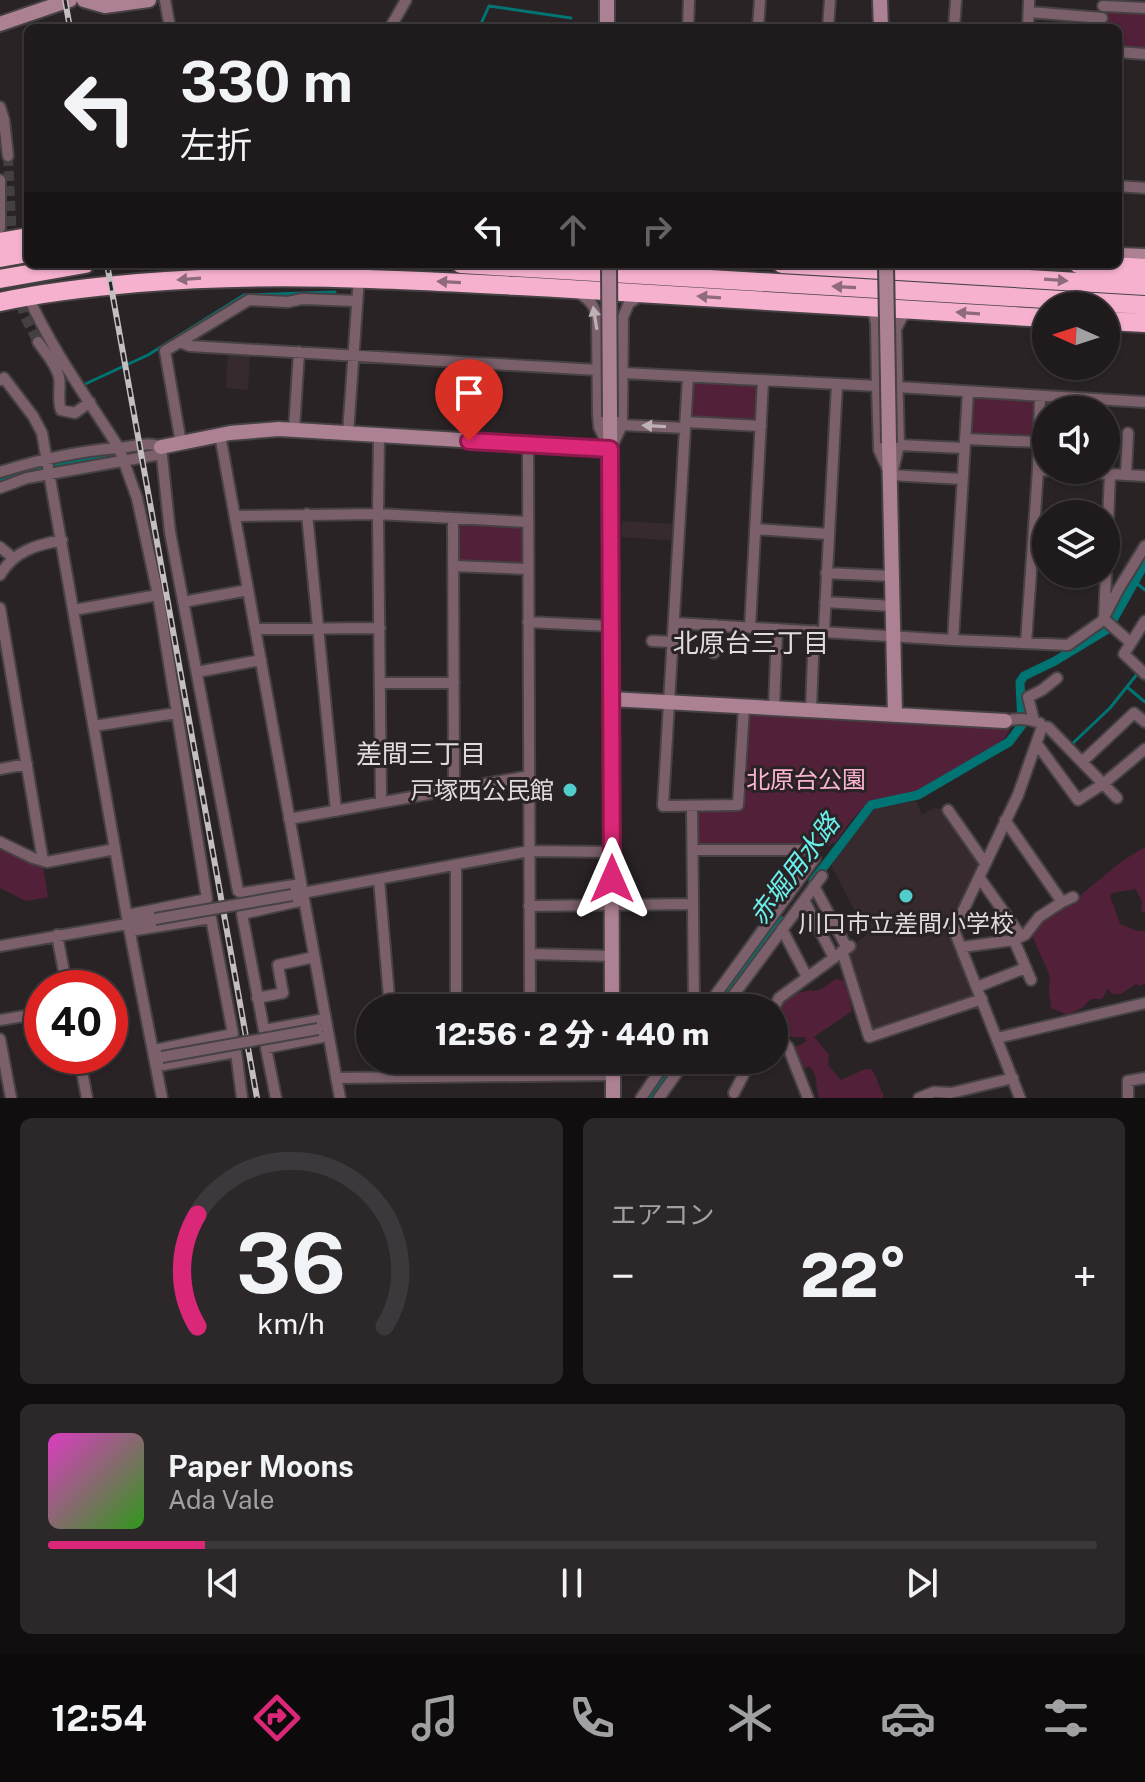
<!DOCTYPE html>
<html lang="ja">
<meta charset="utf-8">
<style>
:root{--surface:#1f1a1c;--page:#2c2729;--text:#f1f3f6;--muted:#a1a1a3;--line:#3c383b;--accent:#db2777}
body{margin:0;font-family:"Public Sans","Noto Sans JP",sans-serif;background:var(--page);color:var(--text);height:100vh;display:flex;flex-direction:column;font-size:30px;white-space:nowrap}
*{box-sizing:border-box;margin:0}
p{font-size:26px;color:var(--muted)}
.icon{flex:none;width:44px;height:44px;fill:none;stroke:currentColor;stroke-width:2;stroke-linecap:round;stroke-linejoin:round}
.map{position:relative;height:1098px;overflow:hidden}
.drawer{display:flex;flex-direction:column;gap:20px;padding:20px;background:#110e0f;flex:1}
.drawer>*{flex:none}
.hud{position:absolute;left:24px;top:24px;width:1098px;height:244px;border-radius:12px;box-shadow:0 2px 6px #0004,0 0 0 2px var(--line);background:#1f1a1c;color:var(--text);overflow:hidden}
.needle{width:52px;rotate:273deg}
.fabs{position:absolute;left:1032px;top:292px;display:grid;gap:16px}
.fabs a{display:grid;place-items:center;width:88px;height:88px;border-radius:50%;background:var(--surface);box-shadow:0 2px 6px #0004,0 0 0 2px var(--line);font-size:40px}
.speed{position:absolute;left:24px;top:970px;display:flex;gap:16px;font-size:40px;font-weight:700;text-align:center}
.speed>*{display:grid;place-content:center;width:104px;height:104px;border-radius:50%;background:var(--surface);box-shadow:0 2px 6px #0004,0 0 0 2px var(--line);line-height:1}
.speed .limit{border:12px solid #d22;background:#fff;color:#111}
.pin{position:absolute;display:grid;place-items:center;width:68px;height:68px;color:#fff;margin:-82px -34px;border-radius:50% 50% 50% 0;rotate:-45deg;box-shadow:0 0 8px #0007}
.pin .icon{rotate:45deg}
.me{position:absolute;width:88px;margin:-44px;rotate:0deg;stroke-linejoin:round;filter:drop-shadow(0 0 6px #0008)}
.turn{display:flex;align-items:center;gap:28px;height:168px;padding:0 24px;font-size:36px}
.turn .icon{width:104px;height:104px;stroke-width:2.5}
.turn b{display:block;font-size:56px;line-height:68px}
.lanes{display:flex;align-items:center;height:76px;padding:0 24px;background:#0003;justify-content:center;gap:40px;direction:ltr}
.lanes .off{opacity:.35}
.big{font-size:60px;font-weight:800;line-height:1.1}
.drawer .widget{flex:1;display:flex;flex-direction:column;justify-content:center;gap:12px;min-width:0;padding:0 28px;border-radius:12px;background:var(--page)}
.drawer .dial{align-items:center;gap:0}
.dial svg{height:208px;overflow:visible;fill:none;stroke:var(--line);stroke-width:7;stroke-linecap:round;text-anchor:middle}
.dial text{fill:var(--text);stroke:none}
.song{display:flex;align-items:center;gap:24px}
.cover{width:96px;height:96px;border-radius:12px;background:linear-gradient(135deg,hsl(310 70% 55%),hsl(110 70% 35%))}
.played{height:8px;border-radius:4px;background:linear-gradient(90deg,var(--accent) 15%,var(--line) 15%)}
.keys{display:flex;justify-content:space-around;direction:ltr}
.heat{display:flex;justify-content:space-between;align-items:center;font-size:44px;direction:ltr}
.drawer .tiles{flex:1;display:grid;gap:20px;grid-template-columns:1fr 1fr}
.widget:last-child{grid-column:span 2}
.trip{position:absolute;left:356px;top:994px;width:432px;height:80px;border-radius:40px;background:var(--surface);box-shadow:0 2px 6px #0004,0 0 0 2px var(--line);font-weight:800;line-height:80px;text-align:center}
.dock{display:flex;height:128px;justify-content:space-around;align-items:center;background:#0c0a0b;color:var(--muted)}
.dock .icon{width:56px;height:56px}
.dock .current{color:var(--accent)}
.dock b{font-size:36px;color:var(--text)}
.map>svg:first-child{display:block}
.built{fill:#362a2f}
.green{fill:#522139}
.lines{fill:none;stroke-linecap:round;stroke-linejoin:round}
.stream{stroke:#007473;stroke-width:3}
.canal{stroke:#007473;stroke-width:9}
.street-tunnel{stroke:#443f41;stroke-width:10;stroke-dasharray:10 5;stroke-linecap:butt}
.street-casing{stroke:#464143;stroke-width:14}
.secondary-casing{stroke:#464143;stroke-width:18}
.highway-casing{stroke:#464143;stroke-width:22}
.street{stroke:#7b606b;stroke-width:10}
.secondary{stroke:#ac8193;stroke-width:14}
.highway{stroke:#f5b1ce;stroke-width:18}
.rail-casing{stroke:#c3bec0;stroke-width:6}
.rail{stroke:#292326;stroke-width:3;stroke-dasharray:9;stroke-linecap:butt}
.street-bridge-casing{stroke:#464143;stroke-width:14;stroke-linecap:butt}
.secondary-bridge-casing{stroke:#464143;stroke-width:18;stroke-linecap:butt}
.street-bridge{stroke:#7b606b;stroke-width:10}
.secondary-bridge{stroke:#ac8193;stroke-width:14}
.oneway{fill:#8f6a7a}
.oneway2{fill:#bdb1b5}
.route-casing{stroke:#8e194d;stroke-width:20}
.route{stroke:#db2777;stroke-width:14}
.poi-dot{fill:#53cdcb;stroke:#292326;stroke-width:3}
.labels{text-anchor:middle;dominant-baseline:central;stroke-width:6;stroke-linejoin:round;paint-order:stroke}
.park-label{font-size:24px;fill:#fcb3d2;stroke:#292326}
.poi-label{font-size:24px;fill:#e0dcdd;stroke:#292326;text-anchor:end}
.neighbourhood-label{font-size:26px;fill:#e0dcdd;stroke:#292326}
.water-label{font-size:26px;font-style:italic;fill:#69efec;stroke:#292326}
</style>
<div class="map">
<svg width="1145" height="1098" viewBox="0 0 1145 1098">
<rect width="100%" height="100%" fill="#292326"/>
<path class="built" d="M 228,350 L 250,351 L 248,390 L 226,388 Z
M 622,521 L 677,524 L 677,541 L 621,537 Z
M 916,801 L 922,815 L 933,808 L 942,809 L 980,862 L 949,930 L 975,998 L 874,1031 L 870,1031 L 847,955 L 847,950 L 867,935 L 830,863 L 871,811 L 880,807 Z"/>
<path class="green" d="M 1112,10 L 1145,12 L 1145,52 L 1118,51 L 1118,28 L 1105,28 L 1106,14 Z
M 696,380 L 755,382 L 760,387 L 758,421 L 693,421 L 690,416 L 692,383 Z
M 975,396 L 1032,398 L 1036,403 L 1035,438 L 971,437 L 968,433 L 970,400 Z
M 460,522 L 519,525 L 524,530 L 523,564 L 460,564 L 456,560 L 456,526 Z
M 752,714 L 1010,729 L 1005,738 L 984,753 L 917,792 L 869,801 L 850,822 L 835,843 L 833,842 L 829,846 L 696,845 L 697,809 L 742,809 L 748,718 Z
M 0,846 L 43,867 L 48,897 L 26,901 L 0,888 Z
M 1145,847 L 1145,913 L 1141,912 L 1142,902 L 1136,889 L 1112,893 L 1110,896 L 1120,924 L 1138,931 L 1145,931 L 1145,983 L 1141,986 L 1136,984 L 1121,994 L 1112,994 L 1108,989 L 1102,999 L 1091,999 L 1082,1008 L 1068,1015 L 1051,1008 L 1049,993 L 1050,976 L 1031,933 C 1044,917 1061,910 1077,898 C 1100,880 1120,860 1145,847 Z
M 836,979 L 846,981 L 852,1011 L 814,1037 L 829,1055 L 828,1065 L 841,1080 L 863,1070 L 871,1069 C 878,1076 877,1085 883,1093 L 883,1098 L 819,1098 C 815,1087 819,1075 809,1066 L 801,1070 L 791,1047 L 800,1045 L 807,1041 L 804,1037 L 780,1037 L 774,1034 C 774,1009 781,997 806,991 C 810,990 815,991 819,990 C 824,988 831,982 836,979 Z
M 460,1060 L 527,1060 L 527,1069 L 523,1074 L 464,1073 L 460,1071 Z"/>
<g class="lines">
<path class="stream" d="M 479,28 L 489,6 L 571,18
M 83,385 L 148,355 L 244,295 L 335,292
M 52,466 L 107,455
M 0,480 L 25,471 L 45,467
M 1134,581 L 1145,590
M 1127,687 L 1145,702
M 1072,744 L 1110,708 L 1138,673"/>
<path class="canal" d="M 813,881 L 871,805 L 918,795 L 1009,742 L 1022,725 L 1020,682 L 1024,676 L 1055,661 L 1108,629 L 1145,563
M 717,1008 L 782,921
M 651,1098 L 678,1060"/>
<path class="street-tunnel" d="M 8,156 L 12,242
M 14,274 L 24,315 L 38,342"/>
<defs>
<path id="street" d="M 165,0 L 170,28
M 1103,6 L 1145,8
M 1029,12 L 1102,18
M 390,28 L 406,0
M 688,28 L 689,0
M 758,28 L 760,0
M 828,28 L 830,0
M 954,28 L 956,0
M 1028,28 L 1029,0
M 1118,52 L 1145,54
M 0,107 L 4,120 L 8,156
M 0,180 L 0,228
M 1118,186 L 1145,188
M 579,293 C 590,300 595,306 597,318 L 598,415 L 599,427 L 609,447
M 28,296 C 52,350 87,398 119,448 L 137,498 L 158,595 L 207,899 L 127,915
M 873,308 L 876,324 L 877,386
M 38,342 C 45,352 56,364 59,377 C 61,388 57,399 61,410 L 75,413 L 90,402
M 180,342 L 249,300 L 288,302 L 302,299 L 357,301
M 623,373 L 877,386 L 879,450 L 887,468
M 688,377 L 663,806 L 738,805 L 744,706
M 0,380 L 4,378 L 33,416 L 42,433 L 128,923 L 162,1098
M 897,387 L 1145,402
M 686,422 L 761,426
M 622,425 L 685,428
M 294,430 L 299,352
M 348,433 L 359,277
M 220,435 L 340,1098
M 379,435 L 378,514 L 381,802
M 965,439 L 1039,442
M 181,443 L 165,351 L 180,342 L 190,346 L 597,370
M 528,444 L 530,1008
M 899,445 L 964,448
M 612,446 L 622,425 L 623,317 L 629,303 L 640,296
M 161,447 L 170,532 L 238,891 L 242,893 L 301,884
M 893,470 L 899,445 L 896,329 L 901,319 L 909,309
M 1038,470 L 1145,476
M 0,472 C 38,460 78,451 118,448 C 133,447 147,441 161,447
M 890,475 L 962,479
M 1126,475 L 1128,433
M 0,488 L 27,478 L 156,455 L 161,447
M 307,514 L 336,811
M 235,516 L 378,514 L 528,522
M 453,518 L 454,789
M 755,529 L 828,534
M 0,547 L 13,558
M 454,566 L 528,569
M 1106,568 L 1110,474
M 826,573 L 892,576
M 1106,574 L 1104,619 L 1131,643
M 0,575 C 14,551 36,545 62,540
M 183,602 L 248,590
M 825,602 L 893,606
M 0,608 L 43,861
M 74,610 L 158,595
M 1145,621 L 1124,654 L 1145,674
M 528,622 L 611,626
M 675,623 L 953,640 L 1068,645 L 1102,621 L 1118,590 L 1145,546
M 750,627 L 763,381
M 255,629 L 380,628
M 824,631 L 837,384
M 953,640 L 968,392
M 652,641 L 674,642
M 1026,643 L 1038,470 L 1040,397
M 714,653 L 715,625
M 197,672 L 261,660
M 380,683 L 454,683
M 774,708 L 777,629
M 811,710 L 814,631
M 1005,721 C 1016,718 1029,719 1040,723 L 1042,727 L 1048,727 L 1117,798
M 1034,721 L 1028,697 L 1042,690 L 1057,678
M 94,726 L 177,713
M 1037,744 L 1078,800 L 1103,784 L 1145,749
M 1082,762 L 1134,713 L 1145,722
M 0,769 L 27,764
M 692,806 L 694,1008
M 948,810 L 985,863
M 289,819 L 529,776
M 0,842 L 33,858 L 47,862 L 115,849
M 693,850 L 812,850 L 815,858 L 706,1008
M 979,877 L 1021,936
M 379,879 L 390,1008
M 814,886 L 847,948
M 297,894 L 529,851 L 612,852
M 304,900 L 242,914 L 264,1030 L 325,1019
M 804,900 L 834,958
M 1062,902 L 1073,897
M 529,906 L 693,904
M 782,929 L 807,977
M 130,931 L 211,918 L 233,1034 L 154,1050
M 57,935 L 67,988
M 1014,940 L 1031,980
M 0,946 L 155,919
M 962,947 L 1014,940 L 1025,935 L 1039,917 L 1062,902 L 1005,820
M 842,951 L 869,1037 L 982,999
M 530,954 L 612,956
M 977,987 L 1025,968
M 257,998 L 283,993 L 278,965 L 314,957
M 456,1003 L 530,1003
M 456,1008 L 456,865
M 724,1008 L 822,876
M 774,1008 L 779,998 L 850,946
M 0,1020 L 42,1013
M 997,1038 L 1145,1003
M 0,1039 L 11,1098
M 774,1042 L 784,1043 L 788,1047 L 808,1098
M 79,1056 L 87,1098
M 395,1060 L 397,1077
M 530,1060 L 530,1076
M 157,1066 L 236,1052 L 242,1098
M 456,1077 L 456,1060
M 336,1078 L 613,1075
M 734,1093 L 751,1060
M 276,1098 L 266,1048 L 328,1036
M 641,1098 L 667,1060
M 659,1098 L 686,1060
M 919,1098 L 934,1092 L 951,1093 L 1013,1078
M 1020,1098 L 954,930 L 1018,795 L 1042,727
M 1128,1098 L 1128,1081 L 1145,1078"/>
<path id="secondary" d="M 84,0 L 105,6 L 149,0
M 607,0 L 607,28
M 880,0 L 881,28
M 0,24 L 70,0
M 1118,255 L 1145,256
M 610,417 L 612,1008
M 889,443 L 895,715
M 161,447 L 230,433 L 279,429 L 610,449
M 611,699 L 1005,721
M 613,1060 L 613,1098"/>
<path id="highway" d="M 0,242 L 28,237
M 0,258 L 28,253
M 461,264 L 1145,305
M 782,264 L 1145,286
M 1078,264 L 1145,268
M 0,279 L 85,264
M 0,302 C 45,292 92,287 138,283 C 267,272 391,279 519,286 C 695,296 871,307 1046,318
M 1106,321 L 1145,323"/>
</defs>
<use href="#street" class="street-casing"/>
<use href="#secondary" class="secondary-casing"/>
<use href="#highway" class="highway-casing"/>
<use href="#street" class="street"/>
<use href="#secondary" class="secondary"/>
<use href="#highway" class="highway"/>
<defs>
<path id="rail" d="M 65,0 L 70,28
M 107,264 L 257,1098"/>
</defs>
<use href="#rail" class="rail-casing"/>
<use href="#rail" class="rail"/>
<defs>
<path id="street-bridge" d="M 155,919 L 292,895
M 162,1057 L 318,1029"/>
<path id="secondary-bridge" d="M 609,264 L 610,417
M 886,264 L 889,443"/>
</defs>
<use href="#street-bridge" class="street-bridge-casing"/>
<use href="#secondary-bridge" class="secondary-bridge-casing"/>
<use href="#street-bridge" class="street-bridge"/>
<use href="#secondary-bridge" class="secondary-bridge"/>
</g>
<defs><path id="oneway-solid" d="M-6-.8H1V-3.2L6.5 0L1 3.2V.8H-6Z" transform="scale(2)"/></defs>
<g class="oneway">
<use href="#oneway-solid" transform="translate(189 279) rotate(176)"/>
<use href="#oneway-solid" transform="translate(1056 280) rotate(4)"/>
<use href="#oneway-solid" transform="translate(449 282) rotate(-177)"/>
<use href="#oneway-solid" transform="translate(844 287) rotate(-177)"/>
<use href="#oneway-solid" transform="translate(709 297) rotate(-176)"/>
<use href="#oneway-solid" transform="translate(968 313) rotate(-176)"/>
</g>
<g class="oneway2">
<use href="#oneway-solid" transform="translate(595 318) rotate(-99)"/>
<use href="#oneway-solid" transform="translate(654 426) rotate(-177)"/>
</g>
<g class="lines">
<defs>
<path id="route" d="M 469,441 L 610,449 L 612,879"/>
</defs>
<use href="#route" class="route-casing"/>
<use href="#route" class="route"/>
</g>
<g class="poi-dot">
<circle cx="570" cy="790" r="8"/>
<circle cx="906" cy="896" r="8"/>
</g>
<g class="labels">
<g class="park-label">
<text x="806" y="779">北原台公園</text>
</g>
<g class="poi-label">
<text x="554" y="790">戸塚西公民館</text>
<text x="906" y="923" text-anchor="middle">川口市立差間小学校</text>
</g>
<g class="neighbourhood-label">
<text x="751" y="642">北原台三丁目</text>
<text x="421" y="753">差間三丁目</text>
</g>
<g class="water-label">
<text transform="translate(794 869) rotate(-53)">赤堀用水路</text>
</g>
</g>
</svg>
<div class="fabs">
<a><svg class="needle" viewBox="-14 -14 28 28"><path d="M0-13l5 13h-10z" fill="#e53935"/><path d="M0 13l5-13h-10z" fill="#a1a1a3"/></svg></a>
<a><svg class="icon" aria-label="sound" viewBox="0 0 24 24"><path d="M4 9h4l5-4v14l-5-4H4zM17 9q2 3 0 6"/></svg></a>
<a><svg class="icon" aria-label="layers" viewBox="0 0 24 24"><path d="M12 4l9 5-9 5-9-5zM3 14l9 5 9-5"/></svg></a>
</div>
<div class="speed"><div class="limit">40</div></div>
<div class="pin" style="left:469px;top:441px;background:#d93025"><svg class="icon" aria-label="arrive" viewBox="0 0 24 24"><path d="M6 21V4h12l-3 4 3 4H6"/></svg></div>
<svg class="me" style="left:612px;top:879px" viewBox="-20 -20 40 40"><path d="M0-17L14 15 0 8-14 15z" fill="#db2777" stroke="#fff" stroke-width="4"/></svg>
<div class="trip">12:56 · 2 分 · 440 m</div>
<div class="hud">
<div class="turn"><svg class="icon" aria-label="left" viewBox="0 0 24 24"><path d="M17 20v-9H6M10 6l-5 5 5 5"/></svg><div><b>330 m</b>左折</div></div>
<div class="lanes"><svg class="icon" aria-label="left" viewBox="0 0 24 24"><path d="M17 20v-9H6M10 6l-5 5 5 5"/></svg><svg class="icon off" aria-label="ahead" viewBox="0 0 24 24"><path d="M12 20V5M6 11l6-6 6 6"/></svg><svg class="icon off" aria-label="right" viewBox="0 0 24 24"><path d="M7 20v-9h11M14 6l5 5-5 5"/></svg></div>
</div>
</div>
<section class="drawer">
<div class="tiles">
<div class="widget dial"><svg viewBox="0 0 100 80">
<path d="M14 69A42 42 0 1 1 86 69"/>
<path d="M14 69A42 42 0 0 1 14 26" stroke="#db2777"/>
<text x="50" y="56" font-size="32" font-weight="700">36</text>
<text x="50" y="72" font-size="11">km/h</text>
</svg></div>
<div class="widget"><p>エアコン</p>
<div class="heat"><a>−</a><b class="big">22°</b><a>+</a></div>
</div>
<div class="widget">
<div class="song"><i class="cover"></i><div><b>Paper Moons</b><p>Ada Vale</p></div></div>
<div class="played"></div>
<div class="keys"><svg class="icon" aria-label="previous" viewBox="0 0 24 24"><path d="M18 5L8 12l10 7zM5 5v14"/></svg><svg class="icon" aria-label="pause" viewBox="0 0 24 24"><path d="M8 5v14M16 5v14"/></svg><svg class="icon" aria-label="next" viewBox="0 0 24 24"><path d="M6 5l10 7-10 7zM19 5v14"/></svg></div>
</div>
</div>
</section>
<nav class="dock">
<b>12:54</b>
<svg class="icon current" aria-label="directions" viewBox="0 0 24 24"><path d="M12 3l9 9-9 9-9-9zM9 14v-3h6M13 9l2 2-2 2"/></svg>
<svg class="icon" aria-label="music" viewBox="0 0 24 24"><path d="M9 18V5l10-2v13"/><circle cx="6" cy="18" r="3"/><circle cx="16" cy="16" r="3"/></svg>
<svg class="icon" aria-label="phone" viewBox="0 0 24 24"><path d="M5 4h4l2 5-3 2q2 4 5 5l2-3 5 2v4C11 20 4 13 5 4z"/></svg>
<svg class="icon" aria-label="climate" viewBox="0 0 24 24"><path d="M12 3v18M4 7l16 10M4 17L20 7"/></svg>
<svg class="icon" aria-label="car" viewBox="0 0 24 24"><path d="M5 17H2v-5l4-1 3-4h7l3 4 3 1v5h-3M9 17h6M6 11h13"/><circle cx="7" cy="17" r="2"/><circle cx="17" cy="17" r="2"/></svg>
<svg class="icon" aria-label="filters" viewBox="0 0 24 24"><path d="M4 7h16M4 17h16"/><circle cx="9" cy="7" r="2"/><circle cx="15" cy="17" r="2"/></svg>
</nav>
